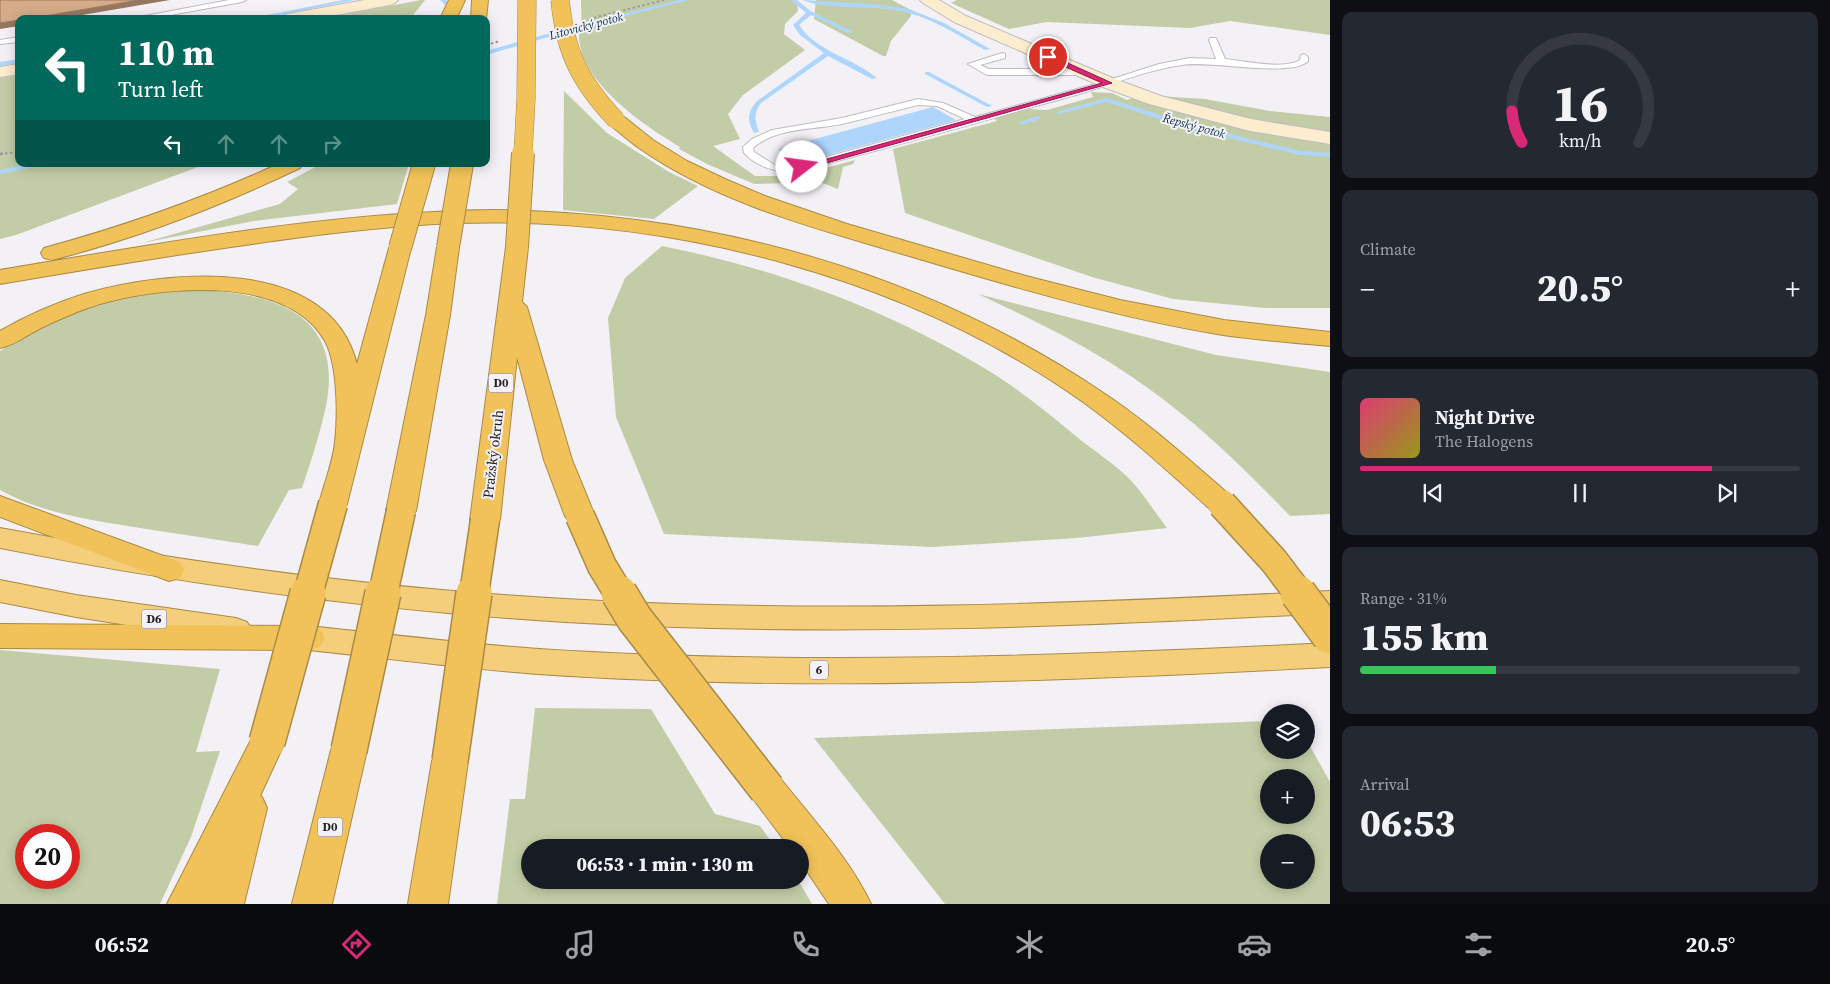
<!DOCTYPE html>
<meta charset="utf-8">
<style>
:root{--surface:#171b24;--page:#242831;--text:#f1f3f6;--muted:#9ea1a6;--line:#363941;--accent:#db2777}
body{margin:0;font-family:"Source Serif 4",serif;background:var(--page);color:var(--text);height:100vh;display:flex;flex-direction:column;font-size:19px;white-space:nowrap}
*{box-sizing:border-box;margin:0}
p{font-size:16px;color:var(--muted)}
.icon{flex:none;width:28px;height:28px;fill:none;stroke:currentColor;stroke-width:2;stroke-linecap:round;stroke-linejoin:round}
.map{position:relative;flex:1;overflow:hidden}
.panel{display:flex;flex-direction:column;gap:12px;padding:12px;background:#0d0f14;width:500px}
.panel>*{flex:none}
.top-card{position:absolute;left:15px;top:15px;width:475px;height:152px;border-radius:10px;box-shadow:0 2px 12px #0003;background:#00695c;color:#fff;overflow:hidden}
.tools{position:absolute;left:1260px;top:704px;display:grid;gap:10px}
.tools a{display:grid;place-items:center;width:55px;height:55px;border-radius:50%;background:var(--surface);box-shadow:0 2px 12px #0003;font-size:25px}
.speed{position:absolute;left:15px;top:824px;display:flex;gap:10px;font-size:25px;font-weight:700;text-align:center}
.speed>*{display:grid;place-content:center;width:65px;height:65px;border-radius:50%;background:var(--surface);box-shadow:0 2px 12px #0003;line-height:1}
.speed .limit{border:8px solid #d22;background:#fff;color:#111}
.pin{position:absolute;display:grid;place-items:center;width:42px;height:42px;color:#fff;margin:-21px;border:2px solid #fff;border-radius:50%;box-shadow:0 1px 5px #0007}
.me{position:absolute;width:55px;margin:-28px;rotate:75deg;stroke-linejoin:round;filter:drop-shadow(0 0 4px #0008)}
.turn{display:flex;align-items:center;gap:18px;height:105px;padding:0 20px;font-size:22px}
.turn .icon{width:65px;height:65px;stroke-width:2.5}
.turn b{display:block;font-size:35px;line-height:42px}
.lanes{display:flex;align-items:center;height:48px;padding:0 20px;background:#0003;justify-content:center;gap:25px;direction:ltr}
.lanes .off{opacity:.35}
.big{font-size:38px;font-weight:800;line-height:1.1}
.panel .card{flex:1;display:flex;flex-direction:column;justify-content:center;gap:8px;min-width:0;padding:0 18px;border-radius:10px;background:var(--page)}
.panel .dial{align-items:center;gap:0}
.dial svg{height:130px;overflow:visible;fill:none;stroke:var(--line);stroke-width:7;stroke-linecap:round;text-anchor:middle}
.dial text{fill:var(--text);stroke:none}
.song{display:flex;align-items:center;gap:15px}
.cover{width:60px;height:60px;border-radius:8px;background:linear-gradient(135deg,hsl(340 70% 55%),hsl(60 70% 35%))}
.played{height:5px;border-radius:2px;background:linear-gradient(90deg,var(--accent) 80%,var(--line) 80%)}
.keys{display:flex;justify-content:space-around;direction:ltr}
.heat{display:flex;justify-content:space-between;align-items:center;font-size:28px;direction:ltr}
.charge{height:8px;border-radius:4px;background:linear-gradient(90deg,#34c759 31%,var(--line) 0)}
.trip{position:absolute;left:521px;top:839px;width:288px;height:50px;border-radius:25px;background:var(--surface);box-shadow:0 2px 12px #0003;font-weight:800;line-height:50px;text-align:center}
.tab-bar{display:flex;height:80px;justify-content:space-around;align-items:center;background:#090b0e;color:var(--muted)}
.tab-bar .icon{width:35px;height:35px}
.tab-bar .active{color:var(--accent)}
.tab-bar b{font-size:22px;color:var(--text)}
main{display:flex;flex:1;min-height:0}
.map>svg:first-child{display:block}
.green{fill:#c2cca6;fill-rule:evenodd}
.water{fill:#aed6fd}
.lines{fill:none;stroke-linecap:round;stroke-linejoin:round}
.stream{fill:#aed6fd;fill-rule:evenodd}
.service-casing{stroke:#bfbcc1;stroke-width:2}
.secondary-casing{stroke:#bfbcc1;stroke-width:2}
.trunk-casing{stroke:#a98a46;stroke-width:2}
.motorway-casing{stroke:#a98a46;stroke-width:2}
.path-far1{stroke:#9c9a9d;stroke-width:2;stroke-dasharray:2.5 2.5;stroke-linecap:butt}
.path{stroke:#9c9a9d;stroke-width:2.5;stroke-dasharray:3 3;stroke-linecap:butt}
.service{fill:#fff;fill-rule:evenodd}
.secondary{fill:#fbedcd;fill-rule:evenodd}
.trunk{fill:#f4ce7a;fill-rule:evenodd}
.motorway{fill:#f1c259;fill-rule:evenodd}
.motorway-bridge-far3-casing{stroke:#a98a46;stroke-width:19;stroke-linecap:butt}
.motorway-bridge-far2-casing{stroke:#a98a46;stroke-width:24;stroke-linecap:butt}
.motorway-bridge-far1-casing{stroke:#a98a46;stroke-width:31;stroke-linecap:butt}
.motorway-bridge-casing{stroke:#a98a46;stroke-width:38;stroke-linecap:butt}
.motorway-bridge-far3{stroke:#f1c259;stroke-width:18}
.motorway-bridge-far2{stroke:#f1c259;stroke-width:22}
.motorway-bridge-far1{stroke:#f1c259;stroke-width:28}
.motorway-bridge{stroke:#f1c259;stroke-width:35}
.shaded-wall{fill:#967860}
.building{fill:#d6ab89;stroke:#967860}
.route{fill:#db2777;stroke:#8e194d}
.labels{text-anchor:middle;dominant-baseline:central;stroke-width:4;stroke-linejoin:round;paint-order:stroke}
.far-water-label{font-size:12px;font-style:italic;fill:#002b4e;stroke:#f4f1f6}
.shield{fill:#f4f1f6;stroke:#626063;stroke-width:1}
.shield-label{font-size:12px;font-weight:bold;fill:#232224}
.street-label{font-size:14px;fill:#232224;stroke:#f4f1f6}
</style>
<main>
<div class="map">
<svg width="1330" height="904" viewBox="0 0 1330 904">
<rect width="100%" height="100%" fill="#f4f1f6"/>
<path class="green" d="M 421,0 L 425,0 L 410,19 L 321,19 Z
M 581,0 L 797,0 L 798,11 L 785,24 L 784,34 L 805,50 L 743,95 L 728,114 L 740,139 L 713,146 L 755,176 L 797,176 L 855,160 L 853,164 L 843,167 L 838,189 L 820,182 L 754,184 L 707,164 L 679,149 L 680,147 C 645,126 578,82 579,34 C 579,32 581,29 581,27 C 582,18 581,9 581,0 Z
M 816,0 L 892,0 L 911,10 L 911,16 L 891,41 L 886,56 L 883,56 L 814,19 Z
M 957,0 L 1330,0 L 1330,35 L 1230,21 L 1190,28 L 1046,22 L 1009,29 L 951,3 Z
M 19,75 L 19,164 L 206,164 L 16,235 L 0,239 L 0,78 Z
M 564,91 L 607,133 L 669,172 L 698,186 L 654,219 L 563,210 Z
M 1091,92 L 1112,93 L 1127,100 L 1142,95 L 1205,99 L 1270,111 L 1330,117 L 1330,308 L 1265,308 L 1173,299 L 1092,277 L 905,213 L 893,149 L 997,121 L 994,118 L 1027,109 L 1047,110 L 1093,97 Z
M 321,164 L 409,164 L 397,204 L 254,221 L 142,243 L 280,204 L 298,189 L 287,182 Z
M 662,246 C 778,269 889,310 989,371 C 1020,390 1049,414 1077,437 C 1094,451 1122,469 1135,485 C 1147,499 1156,514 1167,528 L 1077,538 L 932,547 L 664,534 L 616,417 L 608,318 L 625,278 Z
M 192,290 C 275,292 349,314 324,415 C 318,440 310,464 302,488 L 289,490 L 258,546 C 218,540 179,534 140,528 C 92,520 43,514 0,490 L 0,351 C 55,310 125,293 192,290 Z
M 978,294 L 1216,355 L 1330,372 L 1330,514 L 1290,516 C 1245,469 1199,424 1145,386 C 1094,349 1036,321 978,294 Z
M 0,650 L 220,669 L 196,752 L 220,751 L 191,837 L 160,904 L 0,904 ZM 26,835 L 69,835 L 69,878 L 26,878 Z
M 535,708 L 651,709 L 715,814 L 760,826 L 775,847 L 530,848 L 530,880 L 798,880 L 812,904 L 497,904 L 510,799 L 525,799 Z
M 1269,721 L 1269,750 L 1306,750 L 1306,739 L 1330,782 L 1330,904 L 945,904 L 814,738 ZM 1269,778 L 1306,778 L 1306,815 L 1269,815 ZM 1269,842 L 1306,842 L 1306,880 L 1269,880 Z"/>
<path class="water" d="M 933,107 L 956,120 L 799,163 L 778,149 Z"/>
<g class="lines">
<path class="stream" d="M 343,0 L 355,0 L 261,19 L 247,19 Z
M 440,0 L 446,0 L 464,19 L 458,19 Z
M 679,0 L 689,0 L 583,27 L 486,55 L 486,51 L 579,25 Z
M 791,0 L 797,0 L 812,12 L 852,31 L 852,33 L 848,33 L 811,15 L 799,25 C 817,52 853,58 877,78 L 872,79 L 828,56 L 761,103 C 753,113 755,121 759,132 L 754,133 C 747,121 747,112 757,101 L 824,53 L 800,35 L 793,25 L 806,13 Z
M 803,0 L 872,4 L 909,9 L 944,23 L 990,49 L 985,50 C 956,34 928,15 894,10 C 872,6 819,9 803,0 Z
M 19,59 L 19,63 L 0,66 L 0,62 Z
M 925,72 L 929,72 L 992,106 L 987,107 L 925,74 Z
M 1107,98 L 1189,124 L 1300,151 L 1330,153 L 1330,157 L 1300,155 L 1187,128 L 1107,102 L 1059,114 L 1056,112 Z
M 1038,116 L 1040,117 L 1040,119 L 1021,125 L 1018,123 Z
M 30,164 L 44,164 L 40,166 L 0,174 L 0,170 Z"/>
<defs>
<path id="service" d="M 229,0 L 246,0 L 242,2 L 148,19 L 129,19 Z
M 19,37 L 19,42 L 0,44 L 0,40 Z
M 1210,38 L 1216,38 L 1225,59 C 1244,61 1284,70 1300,60 L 1301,55 L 1304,54 L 1308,57 L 1308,61 C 1291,78 1210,60 1182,65 C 1146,70 1111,85 1076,95 C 985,120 894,147 802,170 C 780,173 760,170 744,153 L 743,147 L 752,139 L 772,130 L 842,118 L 918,99 L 943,103 L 975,117 L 1106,81 L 1159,64 L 1190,58 L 1216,59 L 1209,40 ZM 918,105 L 937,106 L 965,119 L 801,164 L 775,165 L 754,152 L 753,148 C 777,127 813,130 842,124 C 868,118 893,111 918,105 Z
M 1002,53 L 1005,54 L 1005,58 L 980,65 L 989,69 L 1083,69 L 1087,72 L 1083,75 L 987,75 L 968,64 Z"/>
<path id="secondary" d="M 365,0 L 398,0 L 395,3 L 390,5 L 315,19 L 280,19 L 282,16 L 288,14 Z
M 920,0 L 939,0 L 966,16 L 1115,79 L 1161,96 L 1251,119 L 1330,132 L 1330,144 L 1250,131 L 1149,104 L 1103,87 L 954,22 L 923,3 Z
M 19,64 L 19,74 L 0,77 L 0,67 Z"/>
<path id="trunk" d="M 0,528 C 187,563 375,588 565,599 C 820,614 1075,604 1330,591 L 1330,613 C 1075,627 820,637 565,622 C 375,610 187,585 0,548 Z
M 0,580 L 76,595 L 236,618 L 247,622 L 252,630 L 247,638 L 236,642 L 76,617 L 0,602 Z
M 288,624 C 371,632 455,643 539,649 C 802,666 1067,656 1330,643 L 1330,667 C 1067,681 802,692 538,674 C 455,668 371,656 288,648 L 277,644 L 272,636 L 277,628 Z"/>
<path id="motorway" d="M 449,0 L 465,0 L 456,19 L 440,19 Z
M 472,0 L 488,0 L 486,20 L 471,19 Z
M 616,114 L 623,116 L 653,140 L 687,161 L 725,179 L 765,196 L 847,224 L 1026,276 L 1120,300 L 1224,320 L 1330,332 L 1330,346 C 1294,343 1259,340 1223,335 C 1119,318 1017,288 916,258 C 822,230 720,205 639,148 C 629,141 619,132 609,124 L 607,120 L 609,116 Z
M 278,164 L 303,164 L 300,168 C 221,206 138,238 52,260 L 44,258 L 41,253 L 44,248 C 124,226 202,199 278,164 Z
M 493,210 C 706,212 921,271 1099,390 C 1147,421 1189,460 1232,497 L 1236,504 L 1232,511 L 1222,514 L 1212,511 C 1170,473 1129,435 1083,402 C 908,277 670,216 457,223 C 381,226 306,236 231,247 C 154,258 77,271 0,284 L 0,270 C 163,243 328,212 493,210 Z
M 448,240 L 456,242 L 459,247 L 450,315 L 416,511 L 411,518 L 401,521 L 391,518 L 386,511 L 426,315 L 437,247 L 440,242 Z
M 517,240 L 525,242 L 528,247 L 522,302 L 527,307 L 572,460 L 595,516 L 590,523 L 580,526 L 570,523 L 565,516 L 544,460 L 517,357 L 500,520 L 495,527 L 485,530 L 475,527 L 470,520 L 506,247 L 509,242 Z
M 400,241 L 408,243 L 411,248 L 347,504 L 343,511 L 333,514 L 323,511 L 319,504 C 324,484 333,462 335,442 C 338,415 338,365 325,341 C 287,274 162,286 100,304 C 80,310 60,319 41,328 C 27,335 15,345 0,348 L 0,331 C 26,316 55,303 84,294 C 167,270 329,254 357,364 L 389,248 L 392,243 Z
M 0,496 L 180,562 L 184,570 L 180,578 L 169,581 L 0,517 Z
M 0,624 L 309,626 L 320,629 L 325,638 L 320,647 L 309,650 L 0,648 Z
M 267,728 L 279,732 L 285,742 L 260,796 L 262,797 L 267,808 L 244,904 L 167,904 L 255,732 Z
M 349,736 L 362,740 L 367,750 L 332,904 L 292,904 L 331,750 L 336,740 Z
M 450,746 L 463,751 L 468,761 L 448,904 L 408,904 L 432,761 L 437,751 Z
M 767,774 L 780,778 C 811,817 850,859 871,904 L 829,904 L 800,861 L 800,848 L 790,848 L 754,800 L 749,789 L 754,778 Z"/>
</defs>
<use href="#service" class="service-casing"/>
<use href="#secondary" class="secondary-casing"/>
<use href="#trunk" class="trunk-casing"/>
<use href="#motorway" class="motorway-casing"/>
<path class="path-far1" d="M 589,19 L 664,0
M 486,45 L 500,41
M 0,154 L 19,152"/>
<path class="path" d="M 0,154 L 7,153"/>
<use href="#service" class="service"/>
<use href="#secondary" class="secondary"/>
<use href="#trunk" class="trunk"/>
<use href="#motorway" class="motorway"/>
<defs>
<path id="motorway-bridge-far3" d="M 560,0 C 565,52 580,82 616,120
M 523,154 L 526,99 L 527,0"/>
<path id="motorway-bridge-far2" d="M 448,247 L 462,164
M 517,247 L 523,153
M 400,248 L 424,164"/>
<path id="motorway-bridge-far1" d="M 1222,504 L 1274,561 L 1299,594
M 580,516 L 602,566 L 619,594
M 308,594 L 333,504
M 383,594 L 401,511
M 474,594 L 485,520"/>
<path id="motorway-bridge" d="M 619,593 L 634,618 L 767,789
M 1298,593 L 1330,636
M 267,742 L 308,593
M 349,750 L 383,593
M 450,761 L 474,593"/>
</defs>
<use href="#motorway-bridge-far3" class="motorway-bridge-far3-casing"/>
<use href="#motorway-bridge-far2" class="motorway-bridge-far2-casing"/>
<use href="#motorway-bridge-far1" class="motorway-bridge-far1-casing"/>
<use href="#motorway-bridge" class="motorway-bridge-casing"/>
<use href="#motorway-bridge-far3" class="motorway-bridge-far3"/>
<use href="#motorway-bridge-far2" class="motorway-bridge-far2"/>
<use href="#motorway-bridge-far1" class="motorway-bridge-far1"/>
<use href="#motorway-bridge" class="motorway-bridge"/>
</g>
<path class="shaded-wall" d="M 139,0 L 170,0 L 59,19 L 27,19 Z
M 19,20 L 19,26 L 0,29 L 0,23 Z"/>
<path class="building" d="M 0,0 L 139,0 L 27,19 L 19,19 L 19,20 L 0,23 Z"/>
<path class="route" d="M 1045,55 L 1050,55 L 1112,83 L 805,169 L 798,167 L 1102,83 L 1045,58 Z"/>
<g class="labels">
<g class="far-water-label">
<text transform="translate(586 26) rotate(-15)">Litovický potok</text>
<text transform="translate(1194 126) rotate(15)">Řepský potok</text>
</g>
<g class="shield">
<rect x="488.5" y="373.5" width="25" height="19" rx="4"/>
<rect x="141.5" y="609.5" width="25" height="19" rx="4"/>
<rect x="810" y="660.5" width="18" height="19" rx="4"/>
<rect x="317.5" y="817.5" width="25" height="19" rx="4"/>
</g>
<g class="shield-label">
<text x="501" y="383">D0</text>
<text x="154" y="619">D6</text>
<text x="819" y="670">6</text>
<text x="330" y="827">D0</text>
</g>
<g class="street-label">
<text transform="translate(493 454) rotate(-83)">Pražský okruh</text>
</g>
</g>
</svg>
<div class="tools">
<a><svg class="icon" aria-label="layers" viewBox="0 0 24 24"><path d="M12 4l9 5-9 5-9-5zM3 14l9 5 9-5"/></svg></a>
<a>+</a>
<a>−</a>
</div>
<div class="speed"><div class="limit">20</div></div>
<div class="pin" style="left:1048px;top:57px;background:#d93025"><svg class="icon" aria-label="arrive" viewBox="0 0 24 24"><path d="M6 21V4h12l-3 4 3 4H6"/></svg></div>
<svg class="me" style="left:802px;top:167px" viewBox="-20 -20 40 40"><circle r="19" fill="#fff"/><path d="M0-13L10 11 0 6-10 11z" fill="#db2777"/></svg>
<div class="trip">06:53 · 1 min · 130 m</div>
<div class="top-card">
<div class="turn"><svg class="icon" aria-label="left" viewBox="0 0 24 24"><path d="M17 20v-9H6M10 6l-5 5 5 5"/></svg><div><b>110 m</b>Turn left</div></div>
<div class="lanes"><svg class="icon" aria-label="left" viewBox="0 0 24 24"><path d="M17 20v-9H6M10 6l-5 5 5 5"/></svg><svg class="icon off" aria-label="ahead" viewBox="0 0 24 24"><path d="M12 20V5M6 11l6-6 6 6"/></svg><svg class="icon off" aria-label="ahead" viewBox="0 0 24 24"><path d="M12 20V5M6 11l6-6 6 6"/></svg><svg class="icon off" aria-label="right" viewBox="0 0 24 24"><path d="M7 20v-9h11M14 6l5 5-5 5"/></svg></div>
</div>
</div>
<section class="panel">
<div class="card dial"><svg viewBox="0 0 100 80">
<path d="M14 69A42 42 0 1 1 86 69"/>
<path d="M14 69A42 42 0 0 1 8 50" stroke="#db2777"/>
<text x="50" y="56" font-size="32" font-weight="700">16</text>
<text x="50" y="72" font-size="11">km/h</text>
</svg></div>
<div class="card"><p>Climate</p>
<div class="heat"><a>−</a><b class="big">20.5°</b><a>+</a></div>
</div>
<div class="card">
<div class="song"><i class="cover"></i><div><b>Night Drive</b><p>The Halogens</p></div></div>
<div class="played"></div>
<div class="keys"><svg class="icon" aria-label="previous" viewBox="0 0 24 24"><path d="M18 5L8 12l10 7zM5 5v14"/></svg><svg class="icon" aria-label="pause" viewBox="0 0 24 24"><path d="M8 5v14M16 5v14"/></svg><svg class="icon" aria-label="next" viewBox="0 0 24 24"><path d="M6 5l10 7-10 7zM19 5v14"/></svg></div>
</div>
<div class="card"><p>Range · 31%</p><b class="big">155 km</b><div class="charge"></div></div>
<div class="card"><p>Arrival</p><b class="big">06:53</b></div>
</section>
</main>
<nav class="tab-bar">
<b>06:52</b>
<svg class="icon active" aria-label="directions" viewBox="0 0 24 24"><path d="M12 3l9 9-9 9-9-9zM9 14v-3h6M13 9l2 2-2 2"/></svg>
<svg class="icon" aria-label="music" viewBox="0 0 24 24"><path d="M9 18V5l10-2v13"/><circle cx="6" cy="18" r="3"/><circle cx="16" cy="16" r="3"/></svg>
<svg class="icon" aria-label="phone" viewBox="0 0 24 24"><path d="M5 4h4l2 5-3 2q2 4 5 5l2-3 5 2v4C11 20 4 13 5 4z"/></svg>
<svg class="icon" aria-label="climate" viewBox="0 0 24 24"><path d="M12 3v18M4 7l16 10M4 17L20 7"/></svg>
<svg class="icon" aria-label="car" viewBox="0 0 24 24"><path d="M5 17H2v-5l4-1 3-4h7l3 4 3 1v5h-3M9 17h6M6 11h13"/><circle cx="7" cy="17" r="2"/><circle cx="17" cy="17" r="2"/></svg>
<svg class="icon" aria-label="filters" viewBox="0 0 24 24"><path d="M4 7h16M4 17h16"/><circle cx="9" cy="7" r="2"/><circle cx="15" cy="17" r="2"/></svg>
<b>20.5°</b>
</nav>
